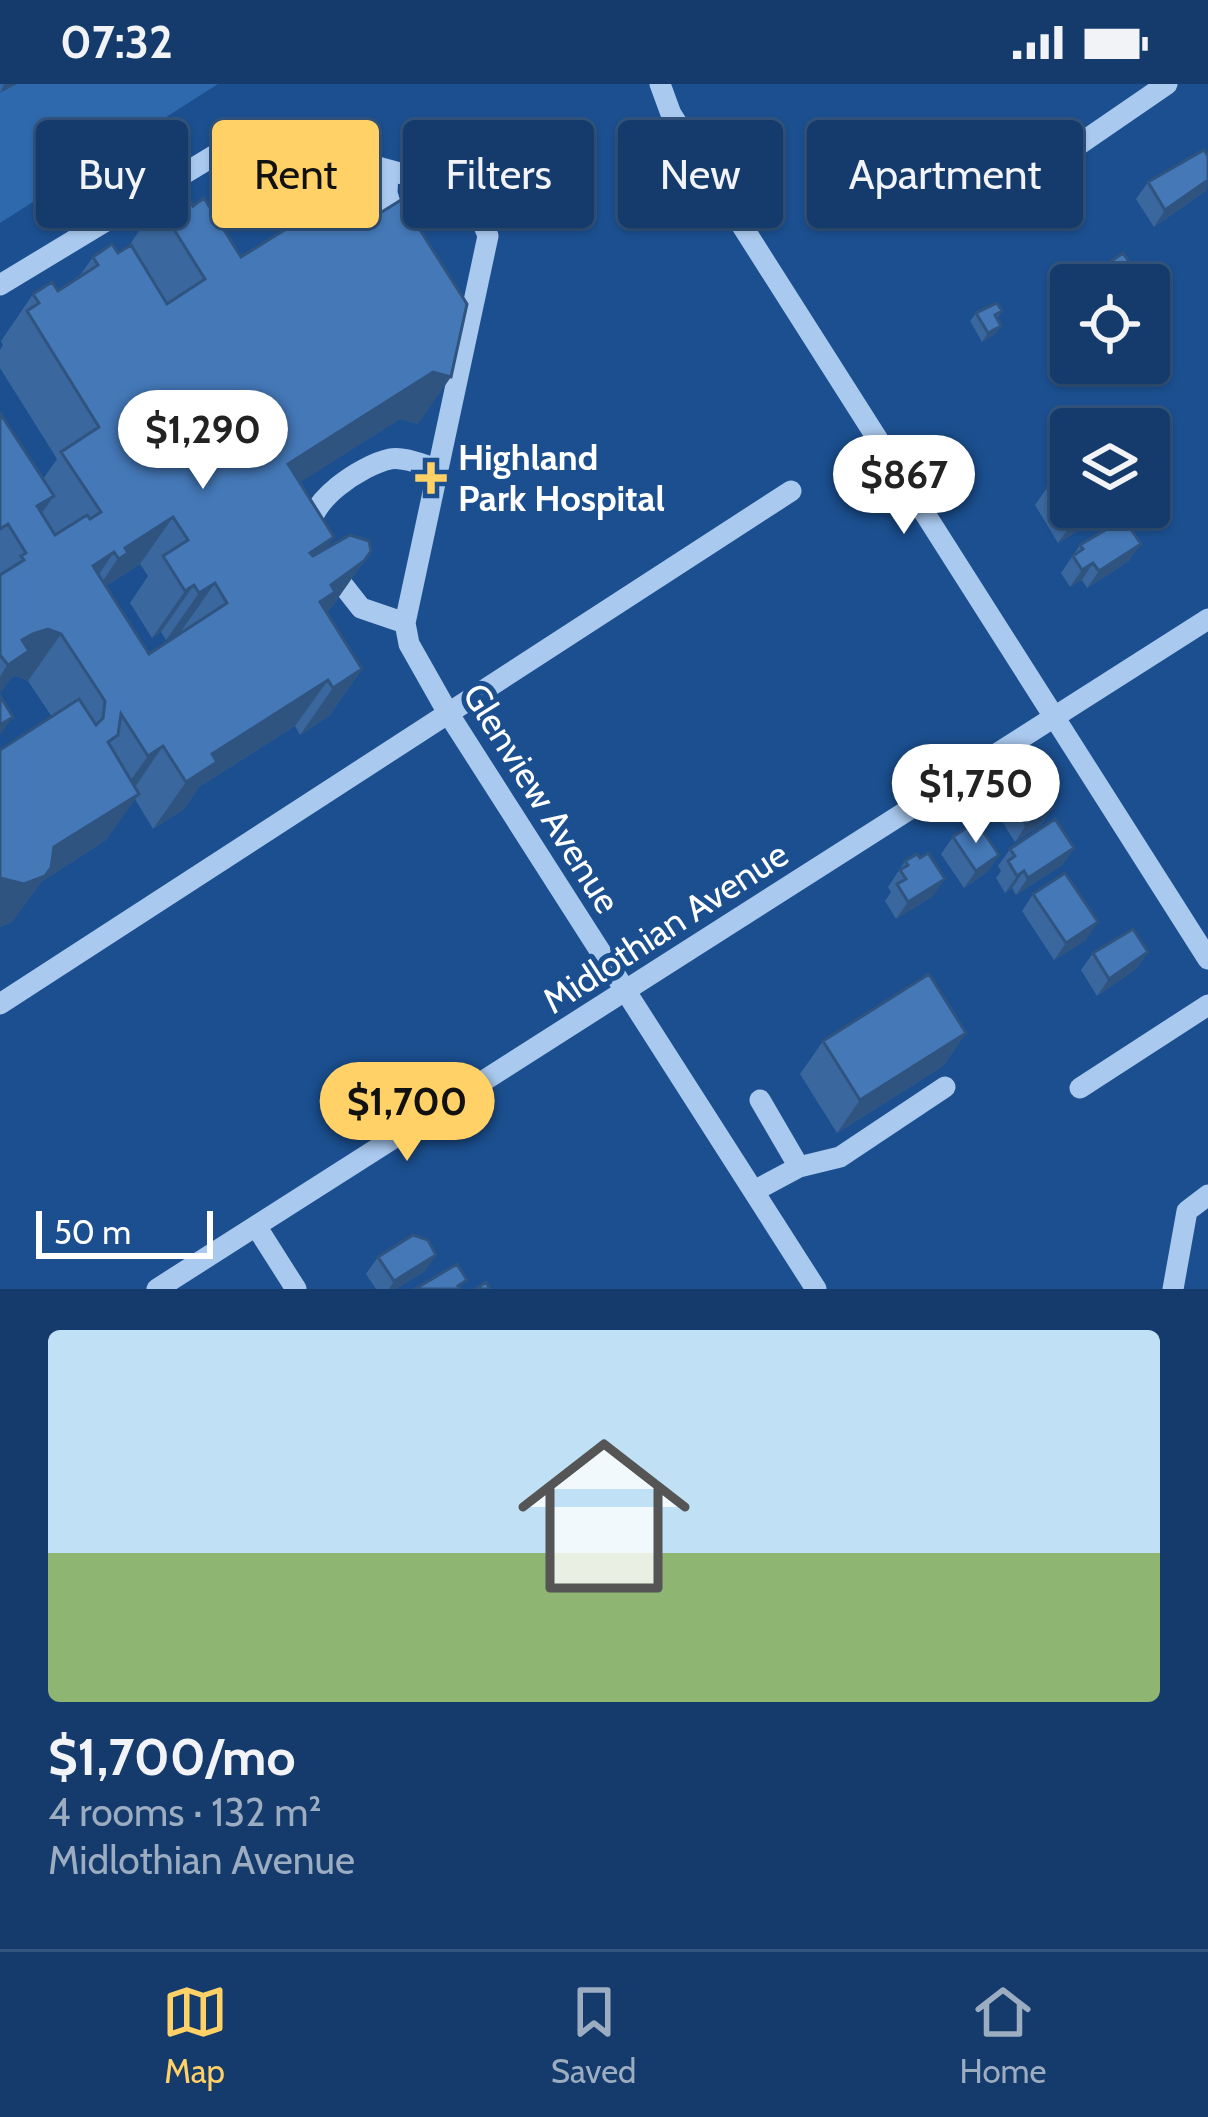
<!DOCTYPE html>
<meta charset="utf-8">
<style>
body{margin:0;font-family:Cabin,sans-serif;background:#1d4271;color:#f1f3f6;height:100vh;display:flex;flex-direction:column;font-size:45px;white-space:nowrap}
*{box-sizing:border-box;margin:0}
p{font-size:39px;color:#9dadc1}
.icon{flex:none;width:66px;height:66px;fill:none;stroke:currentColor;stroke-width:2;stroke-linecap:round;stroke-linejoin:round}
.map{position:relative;height:1205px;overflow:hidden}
.details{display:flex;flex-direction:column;background:#143b6b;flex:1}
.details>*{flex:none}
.banner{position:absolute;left:36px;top:36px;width:1137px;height:108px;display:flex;gap:24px}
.buttons{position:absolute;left:1050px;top:180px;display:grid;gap:24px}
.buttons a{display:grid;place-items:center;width:120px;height:120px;border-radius:12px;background:#143b6b;box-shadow:0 3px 9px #0004,0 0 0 3px #33557e;font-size:60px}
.scale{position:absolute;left:36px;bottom:30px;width:177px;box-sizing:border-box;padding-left:12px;border:6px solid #fff;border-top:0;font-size:33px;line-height:42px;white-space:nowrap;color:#fff;-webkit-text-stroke:9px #1b4f8f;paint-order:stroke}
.price{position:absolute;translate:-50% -102px;padding:0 27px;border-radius:42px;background:#fff;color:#222;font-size:39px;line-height:78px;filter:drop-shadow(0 3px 6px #0008)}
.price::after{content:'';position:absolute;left:50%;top:72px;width:36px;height:27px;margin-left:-18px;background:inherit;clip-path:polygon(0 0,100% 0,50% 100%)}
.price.active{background:#ffd166;color:#111}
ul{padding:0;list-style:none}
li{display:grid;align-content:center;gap:24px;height:636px;padding:0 48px}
li span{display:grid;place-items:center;height:372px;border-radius:12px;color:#555}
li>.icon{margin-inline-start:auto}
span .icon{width:216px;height:216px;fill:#fffc;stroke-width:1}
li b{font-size:51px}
.chip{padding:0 42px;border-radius:12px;background:#143b6b;box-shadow:0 3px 9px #0004,0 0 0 3px #33557e;font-size:42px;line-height:108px}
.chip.active{background:#ffd166;color:#111}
.status{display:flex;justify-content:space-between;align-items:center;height:84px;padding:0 60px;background:#143b6b;direction:ltr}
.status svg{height:33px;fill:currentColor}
.tabs{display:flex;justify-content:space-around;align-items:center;height:168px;border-top:3px solid #33557e;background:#143b6b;font-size:33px;color:#9dadc1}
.tabs a{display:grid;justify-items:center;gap:6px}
.tabs .active{color:#ffd166}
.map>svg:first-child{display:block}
.green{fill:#2e69ad}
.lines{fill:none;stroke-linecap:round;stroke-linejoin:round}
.minor{stroke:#a9c9ee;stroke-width:21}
.wall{fill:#3a679d;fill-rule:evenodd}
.shaded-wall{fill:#305480}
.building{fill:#4478b7;stroke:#305480;stroke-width:3;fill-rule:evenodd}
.poi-dot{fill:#ffd166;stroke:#1b4f8f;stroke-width:4.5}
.labels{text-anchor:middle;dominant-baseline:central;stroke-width:10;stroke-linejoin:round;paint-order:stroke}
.poi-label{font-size:36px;font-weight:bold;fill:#fff;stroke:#1b4f8f;text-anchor:start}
.street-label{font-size:36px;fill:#fff;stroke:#1b4f8f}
</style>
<div class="status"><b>07:32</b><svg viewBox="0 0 49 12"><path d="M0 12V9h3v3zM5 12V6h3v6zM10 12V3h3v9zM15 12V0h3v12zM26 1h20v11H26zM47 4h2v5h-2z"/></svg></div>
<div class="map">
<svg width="1208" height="1205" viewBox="0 0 1208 1205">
<rect width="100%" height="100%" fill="#1b4f8f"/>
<path class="green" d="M0 0H218L0 139Z"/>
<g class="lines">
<path class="minor" d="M660 0 671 30 1208 875
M388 88 387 109 398 146
M1036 90 1167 0
M0 201 230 62 268 53 454 104 476 121 488 152 405 539 409 560 448 629 816 1205
M311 449C305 418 362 381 390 375 404 372 423 381 438 385
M328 482 361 524 405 539
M0 920 791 407
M1080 1004 1208 921
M760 1016 799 1083
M754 1107 799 1083 840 1073 945 1003
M256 1142 296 1205
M157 1205 1208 535
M1173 1205 1187 1127 1208 1111"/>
</g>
<path class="wall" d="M1208 72 1207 106 1154 143 1136 115 1148 98Z
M330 100 364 139 418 340 400 335 300 398 326 465 371 467 331 524 326 528 362 585 329 632 300 651 295 642 199 703 184 725 153 745 135 715 106 756 41 798 12 838 0 843V666L52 633 28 597 16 592 11 594 0 609V329L43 395 57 375 0 284V266L3 261 1 257 33 210 58 207 78 194 93 173 118 169 128 163 158 120 193 122 241 173 309 130ZM140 480 148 492 130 519 152 554 161 548 166 556 182 546 183 548 149 570 106 502Z
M1100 185 1136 188 1127 201H1088Z
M1002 227 997 234 1001 242 995 250 982 258 970 237 976 229Z
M1047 404 1098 435 1058 459 1035 421Z
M1080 461 1129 477 1087 504 1082 496 1070 503 1061 489Z
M1008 711 1053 724 1041 741 1015 758 996 728Z
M953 753 999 771 987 788 964 804 941 770Z
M1074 764 1062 781 1016 811 1012 804 1005 809 996 794 1001 787 998 782 1010 765Z
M905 777 933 812 896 835 885 817 891 808 888 803Z
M1033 810 1086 856 1054 876 1022 827Z
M1148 868 1136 885 1097 912 1081 886 1093 869Z
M966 949 943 982 837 1049 800 990 823 957Z
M436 1171 424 1188 396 1205H376L366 1190 378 1173Z"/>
<path class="shaded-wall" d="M4 0H17L0 9Z
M1208 96 1207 106 1154 143 1165 126Z
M1136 188 1127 201H1117Z
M1001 242 995 250 982 258 988 249Z
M433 288 451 293 418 340 400 335 255 427 288 380Z
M54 412 20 459 37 422Z
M1102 423H1107L1098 435 1058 459 1070 442Z
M173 433 140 480 104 503 86 522 125 464Z
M334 453 301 500 310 469Z
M1141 460 1129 477 1087 504 1099 487Z
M114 468 82 515 93 482Z
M364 477 331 524 299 548 331 501Z
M1093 479 1082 496 1070 503 1082 486Z
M215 499 182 546 166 556 199 509Z
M194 501 161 548 152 554 185 507Z
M48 545 61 550 28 597 16 592 11 594 0 609V593L22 556 33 550Z
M362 585 329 632 300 651 333 604Z
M328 596 295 642 199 703 184 725 153 745 186 698 212 670Z
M13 633 0 651V641Z
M163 662 131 709 115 718 148 672Z
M139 710 106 756 41 798 12 838 0 843V794L54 763Z
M1053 724 1041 741 1015 758 1026 741Z
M1074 764 1062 781 1016 811 1028 794Z
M999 771 987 788 964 804 976 787Z
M1024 787 1012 804 1005 809 1017 792Z
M945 795 933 812 896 835 908 818Z
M1098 838 1086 856 1054 876 1066 859Z
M1148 868 1136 885 1097 912 1109 895Z
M966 949 943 982 837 1049 860 1016Z
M436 1171 424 1188 396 1205H389L394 1197Z"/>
<path class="building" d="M1204 66 1208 72V96L1165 126 1148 98Z
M330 100 350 104 366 128 364 139 401 116 467 220 451 293 433 288 288 380 334 453 310 469 313 472 350 451 369 457 371 467 364 477 331 501 335 508 320 518 362 585 333 604 328 596 212 670 217 678 186 698 163 662 148 672 121 630 118 651 108 658 139 710 54 763 51 784 45 792 24 800 0 794V666L79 615 96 641 103 634 105 617 61 550 48 545 33 550 22 556 29 567 8 581 0 571V491L24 476 21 472 26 469 8 440 0 445V329L54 412 37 422 55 451 87 431 90 435 101 428 61 368 99 343 27 227 39 219 33 210 52 198 58 207 98 181 93 173 112 160 118 169 131 161 167 220 205 195 158 120 182 104 193 122 204 114 241 173 326 120ZM173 433 188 456 163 472 185 507 194 501 199 509 215 499 227 519 149 570 93 482 114 468 119 475 128 469 125 464Z
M1123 169 1136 188 1117 201H1111L1100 185Z
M997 219 1002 227 995 231 1001 242 988 249 976 229Z
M1071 390V423H1102L1070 442 1047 404Z
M1124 435 1141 460 1099 487 1093 479 1082 486 1073 472 1083 465 1080 461Z
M0 612 13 633 0 641Z
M1035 695 1053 724 1026 741 1008 711Z
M1055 735 1074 764 1028 794 1024 787 1017 792 1008 777 1015 772 1010 765Z
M976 737 999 771 976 787 953 753Z
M928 769 945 795 908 818 897 800 906 795 900 786 908 781 905 777 917 770 920 774Z
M1065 789 1098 838 1066 859 1033 810Z
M1133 845 1148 868 1109 895 1093 869Z
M929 890 966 949 860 1016 823 957Z
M413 1151 428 1156 436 1171 394 1197 378 1173Z
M457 1180 467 1196 458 1202 460 1205H415Z
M486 1198 490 1205H476Z"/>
<path class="poi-dot" d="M425 376h12v12h12v12h-12v12h-12v-12h-12v-12h12z"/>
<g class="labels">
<g class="poi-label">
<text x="458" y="373">Highland<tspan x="458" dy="41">Park Hospital</tspan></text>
</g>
<g class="street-label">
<text transform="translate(542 714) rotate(58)">Glenview Avenue</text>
<text transform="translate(665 843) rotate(-33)">Midlothian Avenue</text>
</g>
</g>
</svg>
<div class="buttons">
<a><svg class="icon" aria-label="locate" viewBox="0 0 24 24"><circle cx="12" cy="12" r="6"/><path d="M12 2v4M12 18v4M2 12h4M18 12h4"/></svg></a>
<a><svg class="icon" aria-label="layers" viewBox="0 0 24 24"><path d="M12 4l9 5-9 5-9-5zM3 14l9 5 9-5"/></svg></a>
</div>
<div class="scale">50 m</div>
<b class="price" style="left:203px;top:408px">$1,290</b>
<b class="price" style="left:904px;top:453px">$867</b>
<b class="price" style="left:976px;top:762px">$1,750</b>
<b class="price active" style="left:407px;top:1080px">$1,700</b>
<div class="banner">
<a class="chip">Buy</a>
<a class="chip active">Rent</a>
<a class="chip">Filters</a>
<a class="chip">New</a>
<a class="chip">Apartment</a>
</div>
</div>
<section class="details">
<ul>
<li><span style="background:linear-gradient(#bfe0f5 60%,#8fb573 0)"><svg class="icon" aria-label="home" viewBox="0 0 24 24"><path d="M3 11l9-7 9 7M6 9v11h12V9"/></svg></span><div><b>$1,700/mo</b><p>4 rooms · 132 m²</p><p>Midlothian Avenue</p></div></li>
</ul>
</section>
<nav class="tabs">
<a class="active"><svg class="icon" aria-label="map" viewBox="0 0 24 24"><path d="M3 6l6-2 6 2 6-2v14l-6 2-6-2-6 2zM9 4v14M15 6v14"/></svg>Map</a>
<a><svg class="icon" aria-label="saved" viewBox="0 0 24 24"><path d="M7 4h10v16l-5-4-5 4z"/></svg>Saved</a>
<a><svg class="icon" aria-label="home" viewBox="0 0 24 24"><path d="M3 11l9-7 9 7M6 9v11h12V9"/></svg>Home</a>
</nav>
